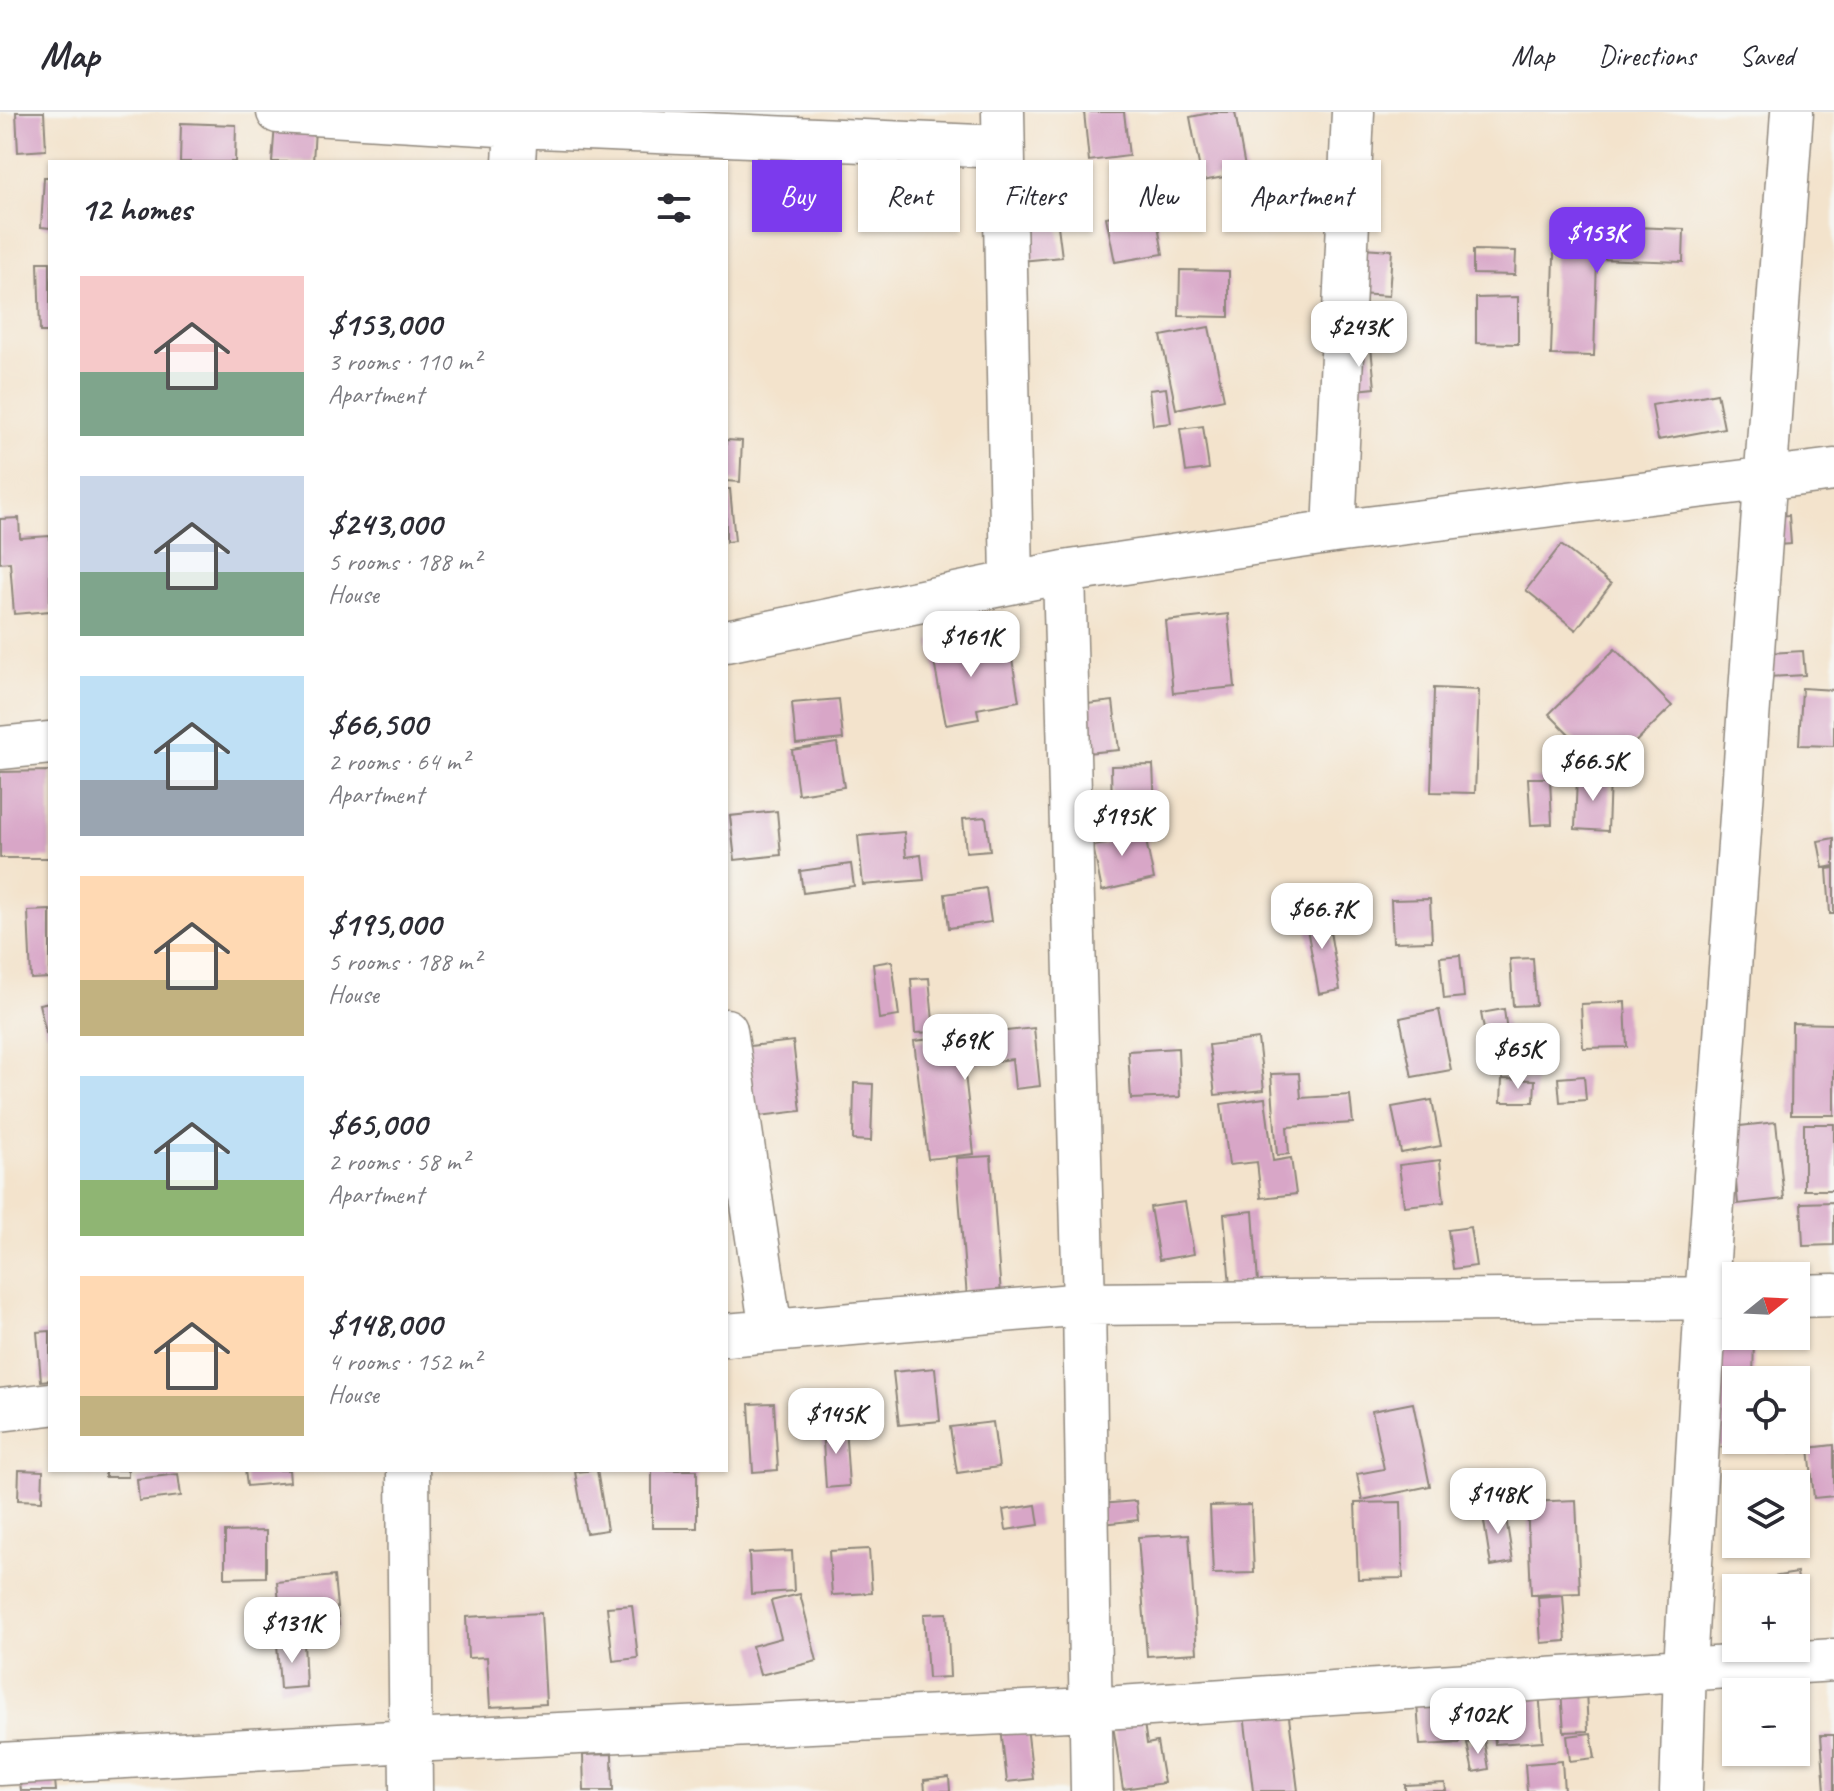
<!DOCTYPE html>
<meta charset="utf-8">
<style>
body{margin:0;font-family:Caveat,sans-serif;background:#f2f2f3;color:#2b2b33;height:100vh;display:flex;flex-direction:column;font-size:30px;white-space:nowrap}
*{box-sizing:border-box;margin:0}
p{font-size:26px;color:#7c7c81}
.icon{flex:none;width:44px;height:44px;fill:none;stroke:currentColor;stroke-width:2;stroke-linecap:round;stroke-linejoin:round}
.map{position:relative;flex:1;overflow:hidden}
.sheet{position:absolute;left:48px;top:48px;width:680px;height:1312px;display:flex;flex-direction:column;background:#fff;border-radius:0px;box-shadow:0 2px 6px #0004}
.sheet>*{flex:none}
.banner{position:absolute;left:752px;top:48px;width:760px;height:72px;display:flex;gap:16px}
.needle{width:52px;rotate:72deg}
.controls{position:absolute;left:1722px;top:1150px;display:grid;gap:16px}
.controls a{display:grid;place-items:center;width:88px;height:88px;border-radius:0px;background:#fff;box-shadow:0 2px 6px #0004;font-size:40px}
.price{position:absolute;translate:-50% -68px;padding:0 18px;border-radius:16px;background:#fff;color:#222;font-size:26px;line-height:52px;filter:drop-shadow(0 2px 4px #0008)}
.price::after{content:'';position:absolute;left:50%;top:48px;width:24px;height:18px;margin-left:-12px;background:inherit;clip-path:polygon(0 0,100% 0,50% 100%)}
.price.on{background:#7c3aed;color:#fff}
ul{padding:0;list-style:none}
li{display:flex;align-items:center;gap:24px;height:200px;padding:0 32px}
li span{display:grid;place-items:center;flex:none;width:224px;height:160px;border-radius:0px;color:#555}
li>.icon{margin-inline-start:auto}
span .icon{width:96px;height:96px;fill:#fffc;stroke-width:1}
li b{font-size:34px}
h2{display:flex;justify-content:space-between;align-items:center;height:96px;padding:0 32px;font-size:34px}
.chip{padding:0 28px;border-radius:0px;background:#fff;box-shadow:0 2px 6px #0004;font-size:28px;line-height:72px}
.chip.on{background:#7c3aed;color:#fff}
header{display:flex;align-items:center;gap:48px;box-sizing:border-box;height:112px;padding:0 40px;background:#fff;border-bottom:2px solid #e1e1e2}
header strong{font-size:38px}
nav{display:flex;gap:44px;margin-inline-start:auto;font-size:28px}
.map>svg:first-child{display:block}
.building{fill:#d8a6c7}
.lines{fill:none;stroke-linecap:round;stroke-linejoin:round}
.minor-casing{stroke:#8f877c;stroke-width:45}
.minor{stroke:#fff;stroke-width:42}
</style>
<header>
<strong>Map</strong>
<nav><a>Map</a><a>Directions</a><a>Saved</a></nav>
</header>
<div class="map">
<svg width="1834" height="1679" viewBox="0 0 1834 1679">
<rect width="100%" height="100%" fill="#f6f6f2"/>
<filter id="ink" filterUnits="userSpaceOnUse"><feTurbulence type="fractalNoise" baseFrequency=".0125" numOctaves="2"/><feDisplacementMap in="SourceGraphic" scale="16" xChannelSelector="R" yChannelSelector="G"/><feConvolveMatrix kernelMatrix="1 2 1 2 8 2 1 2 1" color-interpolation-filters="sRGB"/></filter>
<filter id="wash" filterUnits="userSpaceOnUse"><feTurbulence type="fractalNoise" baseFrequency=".006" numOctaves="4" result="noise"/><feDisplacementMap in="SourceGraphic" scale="32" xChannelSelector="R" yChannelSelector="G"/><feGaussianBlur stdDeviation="1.8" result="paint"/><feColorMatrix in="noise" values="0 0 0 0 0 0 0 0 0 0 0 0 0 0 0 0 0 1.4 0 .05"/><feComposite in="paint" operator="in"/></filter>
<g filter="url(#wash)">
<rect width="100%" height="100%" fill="#f3e3cc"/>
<g id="blocks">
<path class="building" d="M16 0H44L46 38 18 40Z
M1084 0H1124L1129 44 1089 49Z
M1215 0H1235L1246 61 1202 69 1190 5Z
M181 11 236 13 235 50H180Z
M275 13 315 17 313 50H272Z
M44 65H50V116L41 115Z
M1155 96 1163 142 1115 150 1106 105Z
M1056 98 1062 145 1011 150 1006 103Z
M1555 112 1684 117 1683 150 1597 147 1594 244 1551 243Z
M1347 135 1392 138 1389 184 1343 181Z
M1473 138 1516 139 1515 163 1473 162Z
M38 150H50V220H40Z
M1180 158 1229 159V205L1179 204Z
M1518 185V232L1476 231V186Z
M1209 215 1224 287 1176 297 1161 224Z
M1371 235 1375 276 1347 279 1343 238Z
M1166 276 1171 311 1153 313 1149 278Z
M1717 281 1724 316 1658 328 1652 293Z
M1203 314 1209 357 1186 360 1180 317Z
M726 328 742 329 740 370 726 369Z
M726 377H730L735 429 726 430Z
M1789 403 1791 432 1762 434 1760 405Z
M19 406 20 426 50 424V499L14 502 10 450 0 451V407Z
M1561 433 1611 472 1576 518 1526 478Z
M1228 502 1235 575 1173 581 1166 509Z
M970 521 976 548 1011 541 1019 589 977 597 979 607 946 613 930 529Z
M1615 537 1672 594 1606 659 1549 602Z
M1803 539 1805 563 1750 566 1749 542Z
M1434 576 1479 578 1475 681 1431 680Z
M1802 576 1834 578V634L1799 633Z
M839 587 843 627 796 632 792 591Z
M1113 589 1119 638 1075 642 1070 594Z
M837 631 844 675 798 682 792 638Z
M1153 653 1155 696 1112 697 1111 654Z
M50 659V746H0V660Z
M1577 664 1610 665 1608 719 1575 717Z
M1528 666H1550L1552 712 1531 713Z
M777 699 781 743 735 748 730 704Z
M1118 704 1123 728 1145 724 1154 767 1102 779 1093 734 1106 732 1100 708Z
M986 705 990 738 966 740 963 707Z
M904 720 906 745 921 743 924 768 863 773 858 724Z
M1834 726V754L1823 756 1818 729Z
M851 752 854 774 803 781 800 759Z
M1834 756V802H1830L1827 757Z
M986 776 991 810 949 816 945 782Z
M1430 787 1432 829 1393 830 1391 788Z
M1326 796 1340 878 1319 882 1304 800Z
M50 798V866L31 867 28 799Z
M1460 843 1464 885 1444 887 1440 845Z
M1533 846 1536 893 1513 894 1510 847Z
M892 849 899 904 879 907 873 852Z
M929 866 934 920 915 921 911 867Z
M50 890V920L46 921 39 892Z
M1625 890 1627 935 1583 936 1581 892Z
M1504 897 1507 920 1485 923 1481 901Z
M1439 898 1451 958 1412 965 1400 906Z
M1792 911 1834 912V1003H1791Z
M1034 916 1040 974 1015 977 1012 947 964 953 974 1042 928 1047 914 929Z
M1258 927 1264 978 1215 983 1209 933Z
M793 929 801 999 751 1005 742 935Z
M1178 936 1180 985 1131 987 1128 939Z
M1299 961 1301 986 1350 983 1353 1011 1287 1015 1289 1042 1277 1043 1271 962Z
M1584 964 1586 988 1560 990 1558 966Z
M1502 967 1535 968 1534 990H1501Z
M854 971 873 972 871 1029 853 1028Z
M1265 986 1273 1049 1291 1046 1296 1082 1261 1086 1257 1050 1229 1053 1221 992Z
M1432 988 1441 1034 1401 1041 1392 995Z
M1776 1010 1784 1087 1738 1092 1731 1015Z
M1804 1012H1834V1078H1804Z
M991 1044 1001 1183 967 1186 956 1046Z
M1440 1048 1444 1090 1404 1094 1399 1053Z
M1185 1090 1194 1142 1159 1148 1150 1095Z
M1834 1090V1133L1803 1134 1801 1091Z
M1253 1099 1258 1171 1230 1174 1224 1102Z
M1470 1115 1476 1154 1453 1157 1448 1118Z
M50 1219V1268L41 1269 37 1220Z
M1712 1222 1754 1224 1753 1268H1736V1328H1752V1336L1709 1335Z
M935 1256 940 1309 899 1313 893 1260Z
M774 1291 778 1358 753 1360 749 1292Z
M1413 1291 1430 1374 1362 1388 1357 1362 1384 1357 1372 1299Z
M993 1310 999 1355 957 1361 950 1315Z
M845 1313 849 1374 826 1376 822 1315Z
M1796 1315H1807L1808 1340 1768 1341V1328H1796Z
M1834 1333V1384L1814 1386 1809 1336Z
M19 1358 43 1359 42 1389 18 1388Z
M105 1358H128V1365H105Z
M245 1358H289L290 1370 247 1374Z
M597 1358 607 1418 586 1421 575 1360Z
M652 1358H697V1416H652Z
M178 1362 181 1384 139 1389 137 1367Z
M1576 1388 1580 1481 1531 1483 1527 1390Z
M1136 1389 1138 1408 1103 1412 1100 1392Z
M1401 1390 1403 1466 1358 1467 1355 1391Z
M1036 1393 1039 1413 1006 1418 1003 1398Z
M1251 1393 1254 1461 1213 1462 1210 1394Z
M1504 1393 1513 1450 1491 1454 1482 1397Z
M266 1419V1465L225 1466V1420Z
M1189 1422 1197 1541 1147 1544 1138 1425Z
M869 1437 872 1481 832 1483 829 1439Z
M792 1439 794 1479 751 1482 749 1441Z
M1797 1461 1808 1522 1796 1525V1476H1736V1515L1731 1516 1724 1473Z
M334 1464 339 1516 282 1521 277 1470Z
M800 1482 817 1549 760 1563 752 1534 781 1526 771 1489Z
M1563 1483 1566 1529 1541 1531 1538 1485Z
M632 1493 638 1546 613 1549 607 1495Z
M541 1501 546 1592 490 1595 487 1545 468 1546 466 1505Z
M947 1501 950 1565 928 1566 924 1502Z
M304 1530 306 1575 280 1577 277 1531Z
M1586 1578 1588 1619 1564 1620 1561 1579Z
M1539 1579 1543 1629 1495 1632 1491 1582Z
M1457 1589 1460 1631 1420 1633 1417 1591Z
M1142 1597 1147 1632 1157 1630 1164 1671 1123 1677 1111 1601Z
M1288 1597 1298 1679H1253L1244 1602Z
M1026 1605 1033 1667 1007 1670 1000 1607Z
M1591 1621 1595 1646 1570 1649 1567 1624Z
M1821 1623H1834V1679H1825Z
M1484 1627 1489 1657 1473 1660 1467 1631Z
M612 1642 613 1679H584L583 1643Z
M1562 1649 1564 1679H1527L1525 1652Z
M949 1665 950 1679H925L924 1668Z
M55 1668 56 1679H21L20 1670Z
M1445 1671 1446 1679H1405V1673Z"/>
</g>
</g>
<g filter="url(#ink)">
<use href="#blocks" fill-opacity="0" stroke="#8f877c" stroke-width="2"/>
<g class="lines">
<g class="minor-casing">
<path id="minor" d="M278 0 516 14 1002 35
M1003 0 1012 469
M514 50 517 0
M1334 420 1353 0
M1064 460 1084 1192 1092 1679
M726 529 1064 460 1334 420 1834 358
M0 636 50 631
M726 918 771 1219
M1796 1184 1834 1183
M726 1223 1084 1192 1736 1186
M0 1298 50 1292
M408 1358 411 1679
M0 1652 410 1629 1089 1597 1834 1548
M1681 1679 1685 1556 1706 1188 1792 0"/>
</g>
<use href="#minor" class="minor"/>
</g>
</g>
</svg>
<div class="controls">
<a><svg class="needle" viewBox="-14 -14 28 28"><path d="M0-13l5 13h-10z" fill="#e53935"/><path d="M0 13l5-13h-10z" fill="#7c7c81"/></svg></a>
<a><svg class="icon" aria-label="locate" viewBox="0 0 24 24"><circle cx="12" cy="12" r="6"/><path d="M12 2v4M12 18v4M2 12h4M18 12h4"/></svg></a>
<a><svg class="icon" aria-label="layers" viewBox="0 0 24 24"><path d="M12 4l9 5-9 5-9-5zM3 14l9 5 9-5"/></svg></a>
<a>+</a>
<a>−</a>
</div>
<b class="price on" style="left:1597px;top:163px">$153K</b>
<b class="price" style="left:1359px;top:257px">$243K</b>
<b class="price" style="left:971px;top:567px">$161K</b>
<b class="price" style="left:1593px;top:691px">$66.5K</b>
<b class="price" style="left:1122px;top:746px">$195K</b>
<b class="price" style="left:1322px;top:839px">$66.7K</b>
<b class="price" style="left:965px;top:970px">$69K</b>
<b class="price" style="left:1518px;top:979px">$65K</b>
<b class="price" style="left:836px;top:1344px">$145K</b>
<b class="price" style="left:1498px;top:1424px">$148K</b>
<b class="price" style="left:292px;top:1553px">$131K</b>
<b class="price" style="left:1478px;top:1644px">$102K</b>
<div class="banner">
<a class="chip on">Buy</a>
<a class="chip">Rent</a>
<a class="chip">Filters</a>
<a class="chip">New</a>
<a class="chip">Apartment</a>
</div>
<section class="sheet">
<h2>12 homes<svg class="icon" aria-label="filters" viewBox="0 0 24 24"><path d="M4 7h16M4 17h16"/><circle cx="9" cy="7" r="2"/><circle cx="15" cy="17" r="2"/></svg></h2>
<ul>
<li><span style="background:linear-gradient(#f6c9c9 60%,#7fa58c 0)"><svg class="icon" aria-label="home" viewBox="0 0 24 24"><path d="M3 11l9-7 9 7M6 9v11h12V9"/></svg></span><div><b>$153,000</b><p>3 rooms · 110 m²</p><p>Apartment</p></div></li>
<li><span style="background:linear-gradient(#c9d6e8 60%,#7fa58c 0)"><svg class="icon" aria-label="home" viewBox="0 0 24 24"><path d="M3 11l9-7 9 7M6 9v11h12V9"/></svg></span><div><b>$243,000</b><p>5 rooms · 188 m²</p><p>House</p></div></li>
<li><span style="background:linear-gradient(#bfe0f5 65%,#9aa5b1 0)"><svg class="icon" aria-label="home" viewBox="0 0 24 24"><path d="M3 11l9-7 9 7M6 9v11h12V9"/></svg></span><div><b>$66,500</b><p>2 rooms · 64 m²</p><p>Apartment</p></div></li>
<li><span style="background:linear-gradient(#ffd9b3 65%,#c2b280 0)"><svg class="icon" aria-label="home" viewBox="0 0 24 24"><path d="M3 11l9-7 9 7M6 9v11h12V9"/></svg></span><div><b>$195,000</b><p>5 rooms · 188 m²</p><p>House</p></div></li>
<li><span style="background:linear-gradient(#bfe0f5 65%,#8fb573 0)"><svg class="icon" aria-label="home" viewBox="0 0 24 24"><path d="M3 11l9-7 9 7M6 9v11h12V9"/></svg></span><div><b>$65,000</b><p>2 rooms · 58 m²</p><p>Apartment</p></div></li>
<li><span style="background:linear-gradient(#ffd9b3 75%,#c2b280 0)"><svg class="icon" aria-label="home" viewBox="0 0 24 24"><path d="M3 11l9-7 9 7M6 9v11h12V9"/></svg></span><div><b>$148,000</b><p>4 rooms · 152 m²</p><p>House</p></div></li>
</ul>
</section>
</div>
